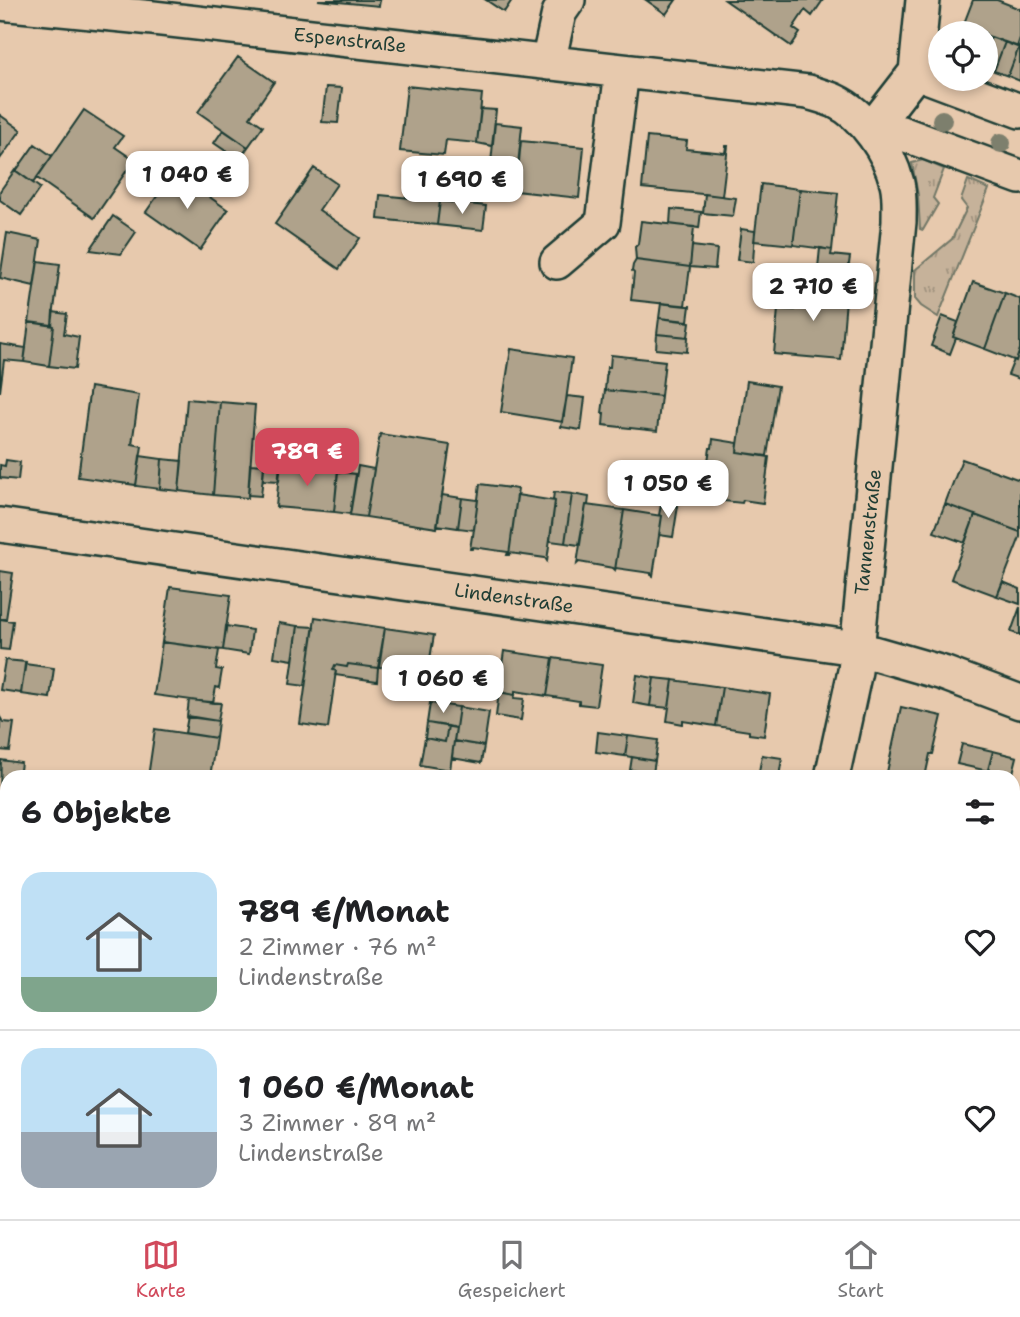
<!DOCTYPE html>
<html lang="de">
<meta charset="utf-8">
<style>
body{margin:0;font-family:"Shantell Sans",sans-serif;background:#f6f6f6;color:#202124;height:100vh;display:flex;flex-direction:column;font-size:26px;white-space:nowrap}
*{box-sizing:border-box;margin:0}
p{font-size:23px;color:#757577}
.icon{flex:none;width:38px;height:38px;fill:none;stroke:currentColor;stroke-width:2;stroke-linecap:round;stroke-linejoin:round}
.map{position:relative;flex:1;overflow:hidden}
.sheet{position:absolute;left:0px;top:770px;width:1020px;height:450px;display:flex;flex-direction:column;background:#fff;border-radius:21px 21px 0 0;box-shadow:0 4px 10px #0003}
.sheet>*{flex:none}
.controls{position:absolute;left:928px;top:21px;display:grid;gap:14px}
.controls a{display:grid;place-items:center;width:70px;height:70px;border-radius:50%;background:#fff;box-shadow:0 4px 10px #0003;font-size:35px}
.price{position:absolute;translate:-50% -60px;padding:0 16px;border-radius:14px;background:#fff;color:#222;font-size:23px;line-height:46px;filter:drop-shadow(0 2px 4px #0008)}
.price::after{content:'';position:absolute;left:50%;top:42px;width:21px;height:16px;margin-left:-10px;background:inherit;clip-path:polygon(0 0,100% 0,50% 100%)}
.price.current{background:#d1495b;color:#fff}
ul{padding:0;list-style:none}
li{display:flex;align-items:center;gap:21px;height:175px;padding:0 21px}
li+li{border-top:2px solid #e0e0e0}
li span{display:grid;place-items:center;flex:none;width:196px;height:140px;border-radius:21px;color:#555}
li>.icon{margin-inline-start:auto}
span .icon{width:84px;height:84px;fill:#fffc;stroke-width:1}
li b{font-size:30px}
h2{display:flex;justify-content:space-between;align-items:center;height:84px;padding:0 21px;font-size:30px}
.tabs{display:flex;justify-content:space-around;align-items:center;height:98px;border-top:2px solid #e0e0e0;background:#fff;font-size:19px;color:#757577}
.tabs a{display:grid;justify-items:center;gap:4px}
.tabs .current{color:#d1495b}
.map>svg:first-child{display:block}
.grass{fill:url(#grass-tufts);stroke:#727867;stroke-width:2}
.building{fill:#afa28b;stroke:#1f3d34;stroke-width:2}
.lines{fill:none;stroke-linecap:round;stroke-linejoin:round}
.minor-casing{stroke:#1f3d34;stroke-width:38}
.minor{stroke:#e7c9ad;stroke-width:33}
.tree{fill:#7d7f6d}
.labels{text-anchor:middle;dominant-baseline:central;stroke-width:6;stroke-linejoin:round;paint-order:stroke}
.street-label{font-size:19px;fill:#1f3d34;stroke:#e7c9ad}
</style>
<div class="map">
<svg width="1020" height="1219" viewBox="0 0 1020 1219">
<defs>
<pattern id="grass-tufts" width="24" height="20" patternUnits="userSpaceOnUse" patternTransform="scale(1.75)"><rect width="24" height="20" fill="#c6b29a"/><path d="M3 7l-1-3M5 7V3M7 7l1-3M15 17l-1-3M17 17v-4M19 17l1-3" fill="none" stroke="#a0927e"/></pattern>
</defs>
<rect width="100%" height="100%" fill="#e7c9ad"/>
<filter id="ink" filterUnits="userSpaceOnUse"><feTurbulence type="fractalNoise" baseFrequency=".0143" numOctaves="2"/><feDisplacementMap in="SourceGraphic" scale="14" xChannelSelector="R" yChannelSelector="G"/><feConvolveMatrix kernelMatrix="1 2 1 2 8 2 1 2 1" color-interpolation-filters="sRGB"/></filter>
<g filter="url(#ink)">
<path class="grass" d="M923 160 944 169 933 198 938 204 923 230 920 229 918 195 912 163Z
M968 180 989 189 938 317 921 306 915 299V270L952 239 967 208 961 200Z"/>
<path class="building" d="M318 0H380L379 6Z
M486 0H512L504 12Z
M646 0H676L666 14Z
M725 0H823L812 16 805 10 793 28 800 33 791 46Z
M973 0H997L1020 9V38L1017 47 985 35V33L963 26Z
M991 37 1005 42 994 71 985 67V52Z
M1005 42 1019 47 1008 76 994 71Z
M1019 47 1020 48V81L1008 76Z
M238 57 274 82 250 117 263 126 248 147 198 112Z
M407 86 482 94 477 143 446 140 444 155 400 151Z
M326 87 342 88 338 123 322 122Z
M481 109 496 110 492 146 477 143Z
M84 110 123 136 115 147 134 160 94 218 37 178Z
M0 115 21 130 0 159Z
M495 123 522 126 518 165 491 163Z
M223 130 248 147 239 160 214 143Z
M647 137 687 141 686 149 725 153 726 146H728L722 196 642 188Z
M521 141 584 147 579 198 516 191Z
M35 144 52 156 33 183 16 171Z
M314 168 337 184 319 210 360 238 339 269 275 224Z
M15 170 40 188 21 215 0 200V191Z
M174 172 228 210 200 250 146 212Z
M761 184 800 189 793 245 754 241Z
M800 189 838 193 832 250 793 245Z
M705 194 736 198 733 216 703 213Z
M380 195 440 201 437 225 378 219Z
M440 201 486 206 483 230 437 225Z
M671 209 701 212 699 228 670 224Z
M113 216 136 232 121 254 90 250Z
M641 221 694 227 690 267 636 260 635 247 638 244Z
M741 229 755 231 753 262 737 260Z
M7 233 41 240 34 286 0 278Z
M692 246 717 249 715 269 690 267Z
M820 248 832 250 831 255 850 257 848 271 818 268Z
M636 260 690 267 685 306 631 300 634 273 632 271 633 265Z
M38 261 60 264 52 325 29 322Z
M808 268 845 271 843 286 807 283Z
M797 282 847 287 841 360 774 354 778 309 795 310Z
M973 282 1005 293 985 349 953 337Z
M1005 293 1020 299V349L1016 361 985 349Z
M661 303 690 306 688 321 659 318Z
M53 312 67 314 64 334 79 337 75 369 49 366 54 326 52 325Z
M942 316 958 322 953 337 956 338 950 354 931 346Z
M659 318 690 322 688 337 657 334Z
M29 322 54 326 49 366 24 362Z
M657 334 688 337 687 352 656 349Z
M0 344 26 348 24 362 4 360 0 392Z
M511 349 572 358 563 422 501 412Z
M1020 349V379L1008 375 1014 360 1016 361Z
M611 355 665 361 661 396 605 390 607 367H610Z
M747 381 778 386 767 456 737 452Z
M90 387 139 395 132 444 142 446 136 485 78 477Z
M605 390 661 396 657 431 603 425 604 413H602Z
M567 396 585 398 581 430 561 427Z
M187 399 220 402 213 495 179 491Z
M220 402 255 405 248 498 213 495Z
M380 434 450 445 437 528 366 517Z
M713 439 738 443 737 452 769 457 763 503 743 500 742 503 723 501 724 497 703 494 710 448H712Z
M266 444 283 445 279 481 263 480Z
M140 456 162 459 160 489 136 486Z
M162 459 182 461 179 491 160 489Z
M962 459 1020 480V532L945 504Z
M6 460 20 462 18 480 0 478V465L5 466Z
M280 463 338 468 334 512 276 507Z
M250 464 264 465 261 496 248 495Z
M358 466 374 469 366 517 350 515Z
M338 472 356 474 350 514 334 512Z
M480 484 518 489 509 555H507L508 552 473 547 472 549H470L472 536H473Z
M554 492 572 494 565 543 550 541 555 501 553 500Z
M572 494 589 497 588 505H586L579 545 565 543Z
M442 495 462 498 458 528 437 525Z
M517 495 555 501 547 561 545 558 510 553 509 555Z
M462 498 478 500 474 530 458 528Z
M945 504 975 515 965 543 934 532Z
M586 505 624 510 615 570 613 568 579 562 577 564Z
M661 505 678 506 673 537 659 535 662 516 659 515Z
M624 510 662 516 653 576 651 575V573L616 568 615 570Z
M975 515 1020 532V537L997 596 951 579Z
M0 571 13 573 6 619H0Z
M1003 582 1020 589V604L997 596Z
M170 587 231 595 223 650 162 642Z
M1020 607V635L1011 632Z
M315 617 385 628 378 668 348 664 347 667 335 665 333 670 336 671 328 728 300 724Z
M0 619 13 621 9 650 0 649Z
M279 623 298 626 293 660 274 657Z
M226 626 252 630 249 654 223 650Z
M298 626 314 627 305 686 290 684Z
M385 628 434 635 427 677 411 675V671L379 667Z
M162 642 219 650 216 669 222 670 219 688 216 687 213 703 154 695Z
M504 651 553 658 547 696 515 691V695L498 692Z
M553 658 602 665 596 706 579 704V701L547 696Z
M5 660 26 662 21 693 0 690Z
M25 664 54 668 50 698 21 694Z
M348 664 378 668 377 681 335 675 336 671 333 670 335 665 347 667Z
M637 675 654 678 650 706 633 703Z
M654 678 673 680 669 708 650 706Z
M673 680 722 687 716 726 683 721V724L667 721Z
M722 687 770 694 764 736 749 734V731L716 726Z
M499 692 515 695 514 698 524 699 521 720 496 716Z
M189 700 221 703 218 721 187 717Z
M430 703 459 707 456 728 427 723Z
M459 707 489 712 484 746 454 741Z
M901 707 942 716 933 754H930L925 777H886Z
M188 716 218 721 216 738 185 733Z
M0 717 3 722 14 723 10 751 0 750Z
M427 723 448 726 445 742 425 738Z
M448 726 456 728 450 770 420 765 425 738 445 742Z
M155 729 216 738 210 777H148Z
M598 732 628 736 625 756 596 752Z
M628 736 658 740 655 761 625 756Z
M454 741 484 746 481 763 452 758Z
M962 744 993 751 988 771 957 764Z
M993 751 1017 757 1012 777H986Z
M762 755 782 758 779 777H758Z
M632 757 655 761 653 773 630 770Z
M1 760 21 763 19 777H7V791H0Z
M0 791H7V828L0 827Z
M0 1020H7V1051H0Z
M74 1213H95L94 1219H74Z
M621 1213H678L677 1219H620Z
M820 1213H862L861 1219H819Z"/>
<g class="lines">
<g class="minor-casing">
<path id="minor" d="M0 3 153 18 808 92C817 95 826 97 835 101 865 115 889 152 897 183 900 195 899 209 899 222L855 671 832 777
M548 63 559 13 568 0
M916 72 1020 111
M871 130 901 133 1020 177
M871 130 916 72 923 0
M557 262 603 223 622 71
M0 525 856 648 943 673 1020 702
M294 1213 342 1219
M422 1219 423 1213
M766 1219 767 1213"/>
</g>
<use href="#minor" class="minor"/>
</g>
<g class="tree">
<circle cx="942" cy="120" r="10"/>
<circle cx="1001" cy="143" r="10"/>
</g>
</g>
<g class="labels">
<g class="street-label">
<text transform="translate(350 40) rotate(6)">Espenstraße</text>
<text transform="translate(868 532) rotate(-84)">Tannenstraße</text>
<text transform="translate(514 598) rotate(8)">Lindenstraße</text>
</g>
</g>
</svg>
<div class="controls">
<a><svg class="icon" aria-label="locate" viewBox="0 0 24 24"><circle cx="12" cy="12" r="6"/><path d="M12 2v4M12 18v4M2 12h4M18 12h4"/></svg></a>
</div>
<b class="price" style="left:187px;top:211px">1 040 €</b>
<b class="price" style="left:462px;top:216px">1 690 €</b>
<b class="price" style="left:813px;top:323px">2 710 €</b>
<b class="price current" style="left:307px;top:488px">789 €</b>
<b class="price" style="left:668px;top:520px">1 050 €</b>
<b class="price" style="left:443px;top:715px">1 060 €</b>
<section class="sheet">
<h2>6 Objekte<svg class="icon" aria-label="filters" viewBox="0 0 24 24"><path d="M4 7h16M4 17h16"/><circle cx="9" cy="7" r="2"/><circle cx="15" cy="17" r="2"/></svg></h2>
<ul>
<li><span style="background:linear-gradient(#bfe0f5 75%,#7fa58c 0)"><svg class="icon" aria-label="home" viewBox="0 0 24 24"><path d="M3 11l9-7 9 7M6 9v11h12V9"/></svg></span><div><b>789 €/Monat</b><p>2 Zimmer · 76 m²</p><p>Lindenstraße</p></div><svg class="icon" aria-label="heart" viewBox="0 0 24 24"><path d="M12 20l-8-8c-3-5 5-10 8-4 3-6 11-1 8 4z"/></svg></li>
<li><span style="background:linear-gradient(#bfe0f5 60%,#9aa5b1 0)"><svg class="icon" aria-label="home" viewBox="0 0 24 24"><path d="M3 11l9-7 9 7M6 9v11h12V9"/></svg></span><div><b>1 060 €/Monat</b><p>3 Zimmer · 89 m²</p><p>Lindenstraße</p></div><svg class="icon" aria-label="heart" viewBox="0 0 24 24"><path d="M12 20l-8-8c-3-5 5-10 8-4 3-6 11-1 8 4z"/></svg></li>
</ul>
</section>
</div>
<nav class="tabs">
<a class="current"><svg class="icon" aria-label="map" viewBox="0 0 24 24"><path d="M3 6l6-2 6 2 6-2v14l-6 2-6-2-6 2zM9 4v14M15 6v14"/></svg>Karte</a>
<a><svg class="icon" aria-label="saved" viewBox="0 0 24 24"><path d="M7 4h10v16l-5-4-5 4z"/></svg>Gespeichert</a>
<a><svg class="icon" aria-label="home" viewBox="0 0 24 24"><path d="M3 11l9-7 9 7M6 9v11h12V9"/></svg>Start</a>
</nav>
